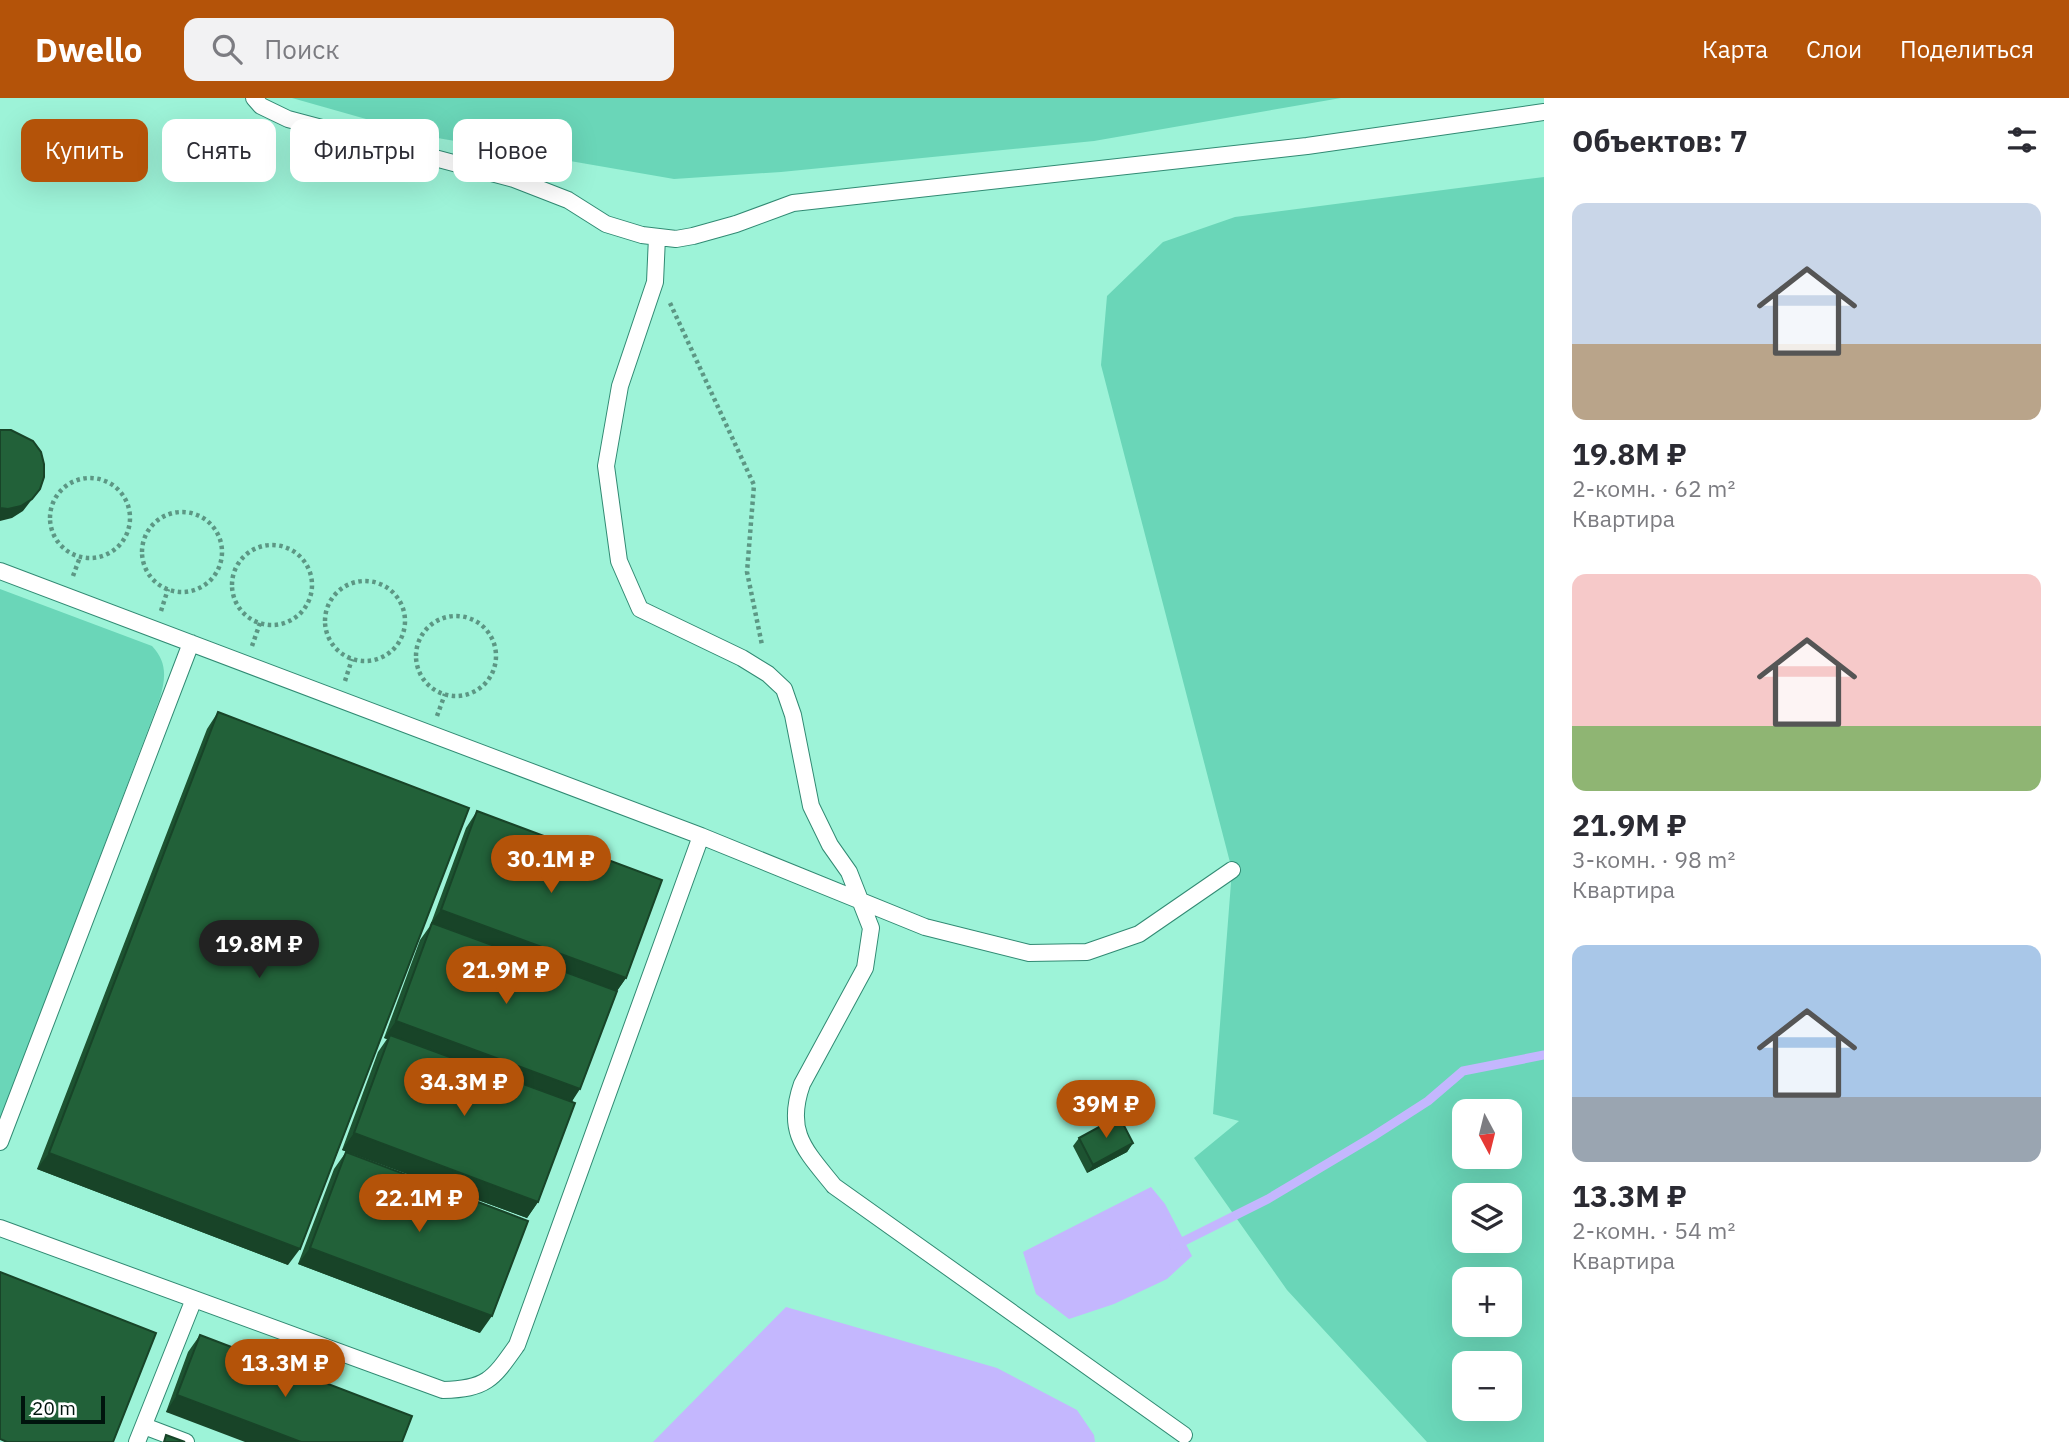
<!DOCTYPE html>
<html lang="ru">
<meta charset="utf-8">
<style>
body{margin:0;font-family:"IBM Plex Sans",sans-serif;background:#f2f2f3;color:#2b2b33;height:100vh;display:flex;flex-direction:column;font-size:26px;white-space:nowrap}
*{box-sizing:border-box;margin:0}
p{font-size:23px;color:#7c7c81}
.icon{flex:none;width:38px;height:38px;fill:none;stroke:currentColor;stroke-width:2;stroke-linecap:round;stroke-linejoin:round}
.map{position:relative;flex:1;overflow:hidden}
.panel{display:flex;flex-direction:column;background:#fff;width:525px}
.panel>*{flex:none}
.top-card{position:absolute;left:21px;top:21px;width:665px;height:63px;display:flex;gap:14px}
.needle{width:46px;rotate:173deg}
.fabs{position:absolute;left:1452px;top:1001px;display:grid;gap:14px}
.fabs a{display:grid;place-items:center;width:70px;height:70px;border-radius:14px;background:#fff;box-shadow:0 7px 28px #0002;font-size:35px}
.scale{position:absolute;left:21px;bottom:18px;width:84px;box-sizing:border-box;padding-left:7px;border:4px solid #00140d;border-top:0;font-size:19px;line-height:24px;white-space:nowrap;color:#00140d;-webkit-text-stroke:5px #fff;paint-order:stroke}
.price{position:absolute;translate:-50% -60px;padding:0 16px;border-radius:24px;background:#b45309;color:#fff;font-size:23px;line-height:46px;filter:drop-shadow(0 2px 4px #0008)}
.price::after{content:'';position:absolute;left:50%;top:42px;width:21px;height:16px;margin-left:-10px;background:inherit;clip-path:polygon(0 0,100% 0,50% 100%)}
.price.selected{background:#222;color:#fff}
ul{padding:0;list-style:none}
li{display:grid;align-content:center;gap:14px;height:371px;padding:0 28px}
li span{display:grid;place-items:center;height:217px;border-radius:14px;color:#555}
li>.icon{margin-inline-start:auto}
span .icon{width:126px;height:126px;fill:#fffc;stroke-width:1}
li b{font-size:30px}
h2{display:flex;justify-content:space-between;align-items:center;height:84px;padding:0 28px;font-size:30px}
.pill{padding:0 24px;border-radius:14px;background:#fff;box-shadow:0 7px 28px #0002;font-size:24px;line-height:63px}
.pill.selected{background:#b45309;color:#fff}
header{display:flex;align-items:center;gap:42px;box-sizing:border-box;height:98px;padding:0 35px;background:#b45309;color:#fff}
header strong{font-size:33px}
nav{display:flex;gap:38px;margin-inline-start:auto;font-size:24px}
.search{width:490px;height:63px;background:#f2f2f3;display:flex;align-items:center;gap:18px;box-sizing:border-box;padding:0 24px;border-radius:14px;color:#7c7c81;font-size:26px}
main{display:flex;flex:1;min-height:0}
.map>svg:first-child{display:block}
.green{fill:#6ad6b8;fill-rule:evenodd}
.water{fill:#c4b7fe}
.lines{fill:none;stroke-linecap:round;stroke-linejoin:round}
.stream{stroke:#c4b7fe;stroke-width:9}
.lane-casing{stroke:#318a73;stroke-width:18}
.path{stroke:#5c9784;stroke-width:4.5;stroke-dasharray:3.5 3.5;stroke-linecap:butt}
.lane{stroke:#fff;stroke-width:16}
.wall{fill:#1d5331}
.shaded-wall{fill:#184428}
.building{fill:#226139;stroke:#184428;stroke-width:2}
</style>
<header>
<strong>Dwello</strong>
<div class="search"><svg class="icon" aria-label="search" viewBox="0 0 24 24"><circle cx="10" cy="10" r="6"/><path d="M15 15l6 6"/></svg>Поиск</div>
<nav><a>Карта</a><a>Слои</a><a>Поделиться</a></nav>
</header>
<main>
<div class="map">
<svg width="1544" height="1344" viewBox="0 0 1544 1344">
<rect width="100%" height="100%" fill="#9df3d8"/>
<path class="green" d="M292 0H1341L1094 43 781 74 674 81 426 38Z
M1544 79V1344H1427L1287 1192 1194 1060 1239 1023 1213 1016 1232 772 1101 267 1107 198 1163 144 1235 119ZM1465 1013H1510V1059H1465ZM1465 1097H1510V1143H1465ZM1465 1181H1510V1227H1465ZM1465 1265H1510V1311H1465Z
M0 491 152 548C167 564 166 579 160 600L0 1023Z"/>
<path class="water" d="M1151 1089 1165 1106 1192 1158 1167 1181 1114 1206 1069 1221 1036 1196 1023 1154Z
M786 1209 997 1270 1077 1312 1094 1337 1095 1344H653Z"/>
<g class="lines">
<path class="stream" d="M1174 1148 1268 1101 1372 1039 1428 1003 1463 973 1544 957"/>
<g class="lane-casing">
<path id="lane" d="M254 0 261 8 288 21 514 81 568 102 606 126 642 137 676 141 693 138 736 126 793 105 1307 48 1544 14
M657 139 655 184 620 288 606 368 619 463 640 511 742 560 768 576 784 591 793 617 811 708 830 747 849 774 871 830 865 870 802 986C785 1034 805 1052 834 1088L1184 1337
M0 473 701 738 517 1247C493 1281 487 1291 443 1292L0 1130
M701 738 925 829 1029 855 1087 854 1139 836 1232 772
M0 1044 191 545
M144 1328 186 1344
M137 1344 194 1201"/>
</g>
<path class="path" d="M670 205 754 387 747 474 762 547
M50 420a40 40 0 1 1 80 0a40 40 0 1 1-80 0Z
M142 454a40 40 0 1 1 80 0a40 40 0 1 1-80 0Z
M232 487a40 40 0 1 1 80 0a40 40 0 1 1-80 0Z
M73 478 80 459
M325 523a40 40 0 1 1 80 0a40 40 0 1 1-80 0Z
M161 513 168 491
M416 558a40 40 0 1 1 80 0a40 40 0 1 1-80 0Z
M252 548 260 525
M345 583 352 561
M437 618 445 596"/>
<use href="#lane" class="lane"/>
</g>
<path class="wall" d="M218 614 288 1167 37 1071 207 631Z
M477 713 626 880 617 893 572 1004 538 1104 527 1120 342 1052 378 954 387 941 384 940 420 842 430 828 466 730Z
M1079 1040 1133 1045 1127 1054 1087 1075 1073 1048Z
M346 1054 480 1235 298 1166 334 1071Z
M200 1237 402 1344 166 1314 188 1254Z"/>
<path class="shaded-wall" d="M40 391 23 413 12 420 0 423V410Z
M441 812 626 880 614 897 432 825 429 828Z
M396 923 580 991 569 1008 390 937 387 941 384 940Z
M354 1035 538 1104 527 1120 342 1052Z
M1133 1045 1127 1054 1087 1075 1093 1067Z
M49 1055 300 1151 288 1167 37 1071Z
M310 1150 492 1218 480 1235 298 1166Z
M177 1297 301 1344H245L166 1314Z"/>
<path class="building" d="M0 332H11L33 343 41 354 44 366V379L40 391 32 401 21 408 8 411 0 410Z
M218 614 469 710 300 1151 49 1055Z
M477 713 662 782 626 880 441 812Z
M432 825 617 893 580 991 396 923Z
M390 937 575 1005 538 1104 354 1035Z
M1119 1018 1133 1045 1093 1067 1079 1040Z
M346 1054 528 1123 492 1218 310 1150Z
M0 1174 156 1235 113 1344H7L0 1341Z
M200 1237 412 1318 402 1344H301L177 1297Z
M166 1337 185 1344H164Z"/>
</svg>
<div class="fabs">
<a><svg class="needle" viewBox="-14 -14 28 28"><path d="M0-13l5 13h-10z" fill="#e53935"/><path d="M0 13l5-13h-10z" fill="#7c7c81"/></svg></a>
<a><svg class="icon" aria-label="layers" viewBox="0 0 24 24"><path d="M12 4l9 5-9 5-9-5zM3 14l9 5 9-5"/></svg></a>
<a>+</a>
<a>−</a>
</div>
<div class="scale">20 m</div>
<b class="price" style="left:551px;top:797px">30.1M ₽</b>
<b class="price selected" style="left:259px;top:882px">19.8M ₽</b>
<b class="price" style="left:506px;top:908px">21.9M ₽</b>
<b class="price" style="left:464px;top:1020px">34.3M ₽</b>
<b class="price" style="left:1106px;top:1042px">39M ₽</b>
<b class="price" style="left:419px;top:1136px">22.1M ₽</b>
<b class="price" style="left:285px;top:1301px">13.3M ₽</b>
<div class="top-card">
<a class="pill selected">Купить</a>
<a class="pill">Снять</a>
<a class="pill">Фильтры</a>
<a class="pill">Новое</a>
</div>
</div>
<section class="panel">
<h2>Объектов: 7<svg class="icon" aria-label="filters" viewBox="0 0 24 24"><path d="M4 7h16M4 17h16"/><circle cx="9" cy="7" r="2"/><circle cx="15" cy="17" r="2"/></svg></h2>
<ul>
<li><span style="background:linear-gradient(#c9d6e8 65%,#b9a48a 0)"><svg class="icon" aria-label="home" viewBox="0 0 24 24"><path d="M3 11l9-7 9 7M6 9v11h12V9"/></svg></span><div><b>19.8M ₽</b><p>2-комн. · 62 m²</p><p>Квартира</p></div></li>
<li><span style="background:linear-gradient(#f6c9c9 70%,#8fb573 0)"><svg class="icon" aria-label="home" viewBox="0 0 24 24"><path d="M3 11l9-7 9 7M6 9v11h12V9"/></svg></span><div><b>21.9M ₽</b><p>3-комн. · 98 m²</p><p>Квартира</p></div></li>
<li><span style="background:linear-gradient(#a9c7e8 70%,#9aa5b1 0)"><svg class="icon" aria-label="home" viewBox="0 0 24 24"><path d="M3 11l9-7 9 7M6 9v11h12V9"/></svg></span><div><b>13.3M ₽</b><p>2-комн. · 54 m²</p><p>Квартира</p></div></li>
</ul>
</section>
</main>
